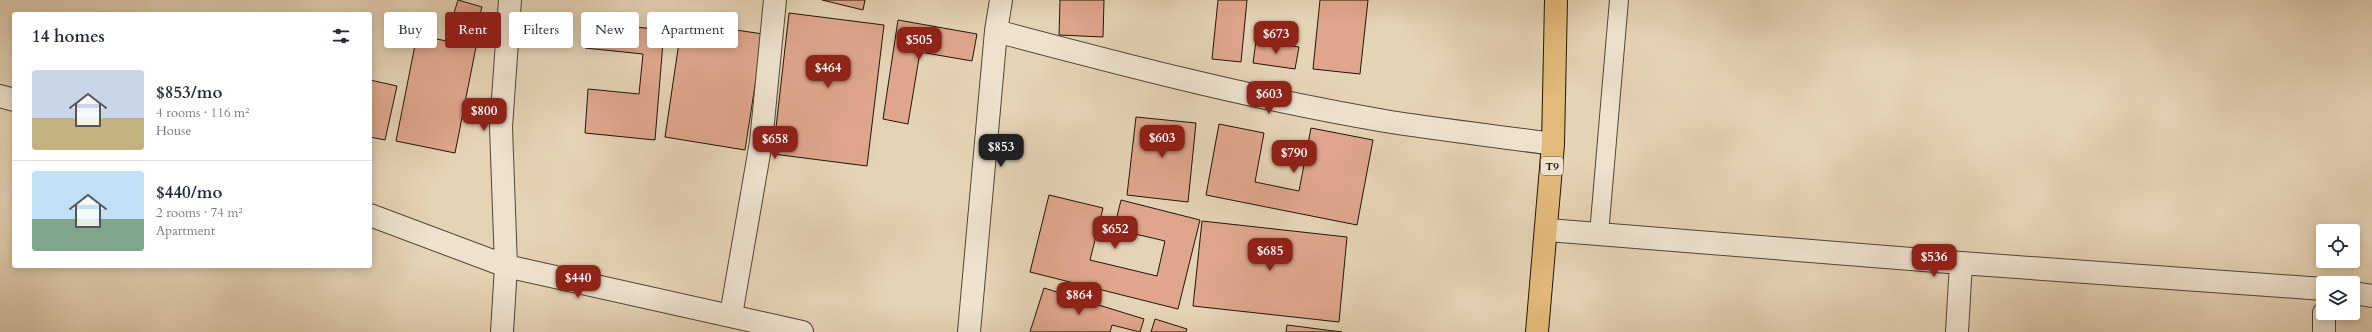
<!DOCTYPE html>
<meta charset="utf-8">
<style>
body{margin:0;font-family:Cardo,serif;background:#f2f2f3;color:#1f2937;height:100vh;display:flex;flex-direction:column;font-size:15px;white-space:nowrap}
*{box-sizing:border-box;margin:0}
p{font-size:13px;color:#747a83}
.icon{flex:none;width:22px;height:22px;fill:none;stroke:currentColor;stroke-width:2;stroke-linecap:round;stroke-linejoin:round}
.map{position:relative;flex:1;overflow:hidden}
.side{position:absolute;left:12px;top:12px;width:360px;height:256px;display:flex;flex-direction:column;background:#fff;border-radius:4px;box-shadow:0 2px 10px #0003}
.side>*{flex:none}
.top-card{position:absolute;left:384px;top:12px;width:380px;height:36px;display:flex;gap:8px}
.buttons{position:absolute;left:2316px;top:224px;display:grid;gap:8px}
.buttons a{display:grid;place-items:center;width:44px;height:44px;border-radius:4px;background:#fff;box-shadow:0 2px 10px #0003;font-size:20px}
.price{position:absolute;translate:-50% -34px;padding:0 9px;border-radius:8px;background:#8f2418;color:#fff;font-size:13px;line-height:26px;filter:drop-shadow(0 1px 2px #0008)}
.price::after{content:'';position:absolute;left:50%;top:24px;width:12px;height:9px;margin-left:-6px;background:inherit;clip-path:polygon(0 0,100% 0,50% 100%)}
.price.active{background:#222;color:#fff}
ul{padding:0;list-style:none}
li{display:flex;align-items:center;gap:12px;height:100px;padding:0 20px}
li+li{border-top:1px solid #e0e1e3}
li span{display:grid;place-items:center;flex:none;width:112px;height:80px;border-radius:4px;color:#555}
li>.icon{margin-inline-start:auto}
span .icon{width:48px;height:48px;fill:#fffc;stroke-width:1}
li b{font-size:17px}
h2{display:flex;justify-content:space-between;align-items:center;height:48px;padding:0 20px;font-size:17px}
.chip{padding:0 14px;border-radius:4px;background:#fff;box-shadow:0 2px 10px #0003;font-size:14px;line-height:36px}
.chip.active{background:#8f2418;color:#fff}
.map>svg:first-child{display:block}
.building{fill:#dfa68d;stroke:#201507}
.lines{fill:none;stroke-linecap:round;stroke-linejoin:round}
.lane-casing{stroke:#514432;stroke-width:20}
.street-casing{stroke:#514432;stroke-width:24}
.highway-casing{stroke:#201507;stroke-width:24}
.lane{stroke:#eee2cf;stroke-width:18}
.street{stroke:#eee2cf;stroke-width:22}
.highway{stroke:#e2ba7a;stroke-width:22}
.labels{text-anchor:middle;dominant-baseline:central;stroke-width:3;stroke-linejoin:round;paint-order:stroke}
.shield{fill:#eee2cf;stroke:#5e5243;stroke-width:1}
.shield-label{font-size:11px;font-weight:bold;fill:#201507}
</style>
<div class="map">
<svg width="2372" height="332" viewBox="0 0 2372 332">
<rect width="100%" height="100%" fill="#e5d3b5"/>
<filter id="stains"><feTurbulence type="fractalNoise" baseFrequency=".005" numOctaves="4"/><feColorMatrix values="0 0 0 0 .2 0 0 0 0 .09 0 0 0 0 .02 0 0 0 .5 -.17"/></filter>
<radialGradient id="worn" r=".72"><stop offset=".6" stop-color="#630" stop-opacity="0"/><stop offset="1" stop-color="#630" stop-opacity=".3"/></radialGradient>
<path class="building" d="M458 0 482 7 474 36 449 29Z
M822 0H865L863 10Z
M1060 0H1104L1103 37 1059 35Z
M1218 0H1247L1241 62 1212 59Z
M1320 0H1368L1360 74 1313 69Z
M789 13 884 25 867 166 773 154Z
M898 20 977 34 972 61 920 52 908 124 883 119Z
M588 22 664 30 655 140 585 133 588 89 639 94 643 54 585 48Z
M682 22 763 34 745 150 665 137Z
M417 35 476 47 455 153 396 141Z
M1256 41 1299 47 1295 69 1253 63Z
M370 80 397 86 385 140 370 137Z
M1136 117 1196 123 1188 202 1127 195Z
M1219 124 1264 133 1255 182 1299 191 1311 128 1373 140 1357 225 1206 195Z
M1049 195 1103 208 1090 260 1157 276 1165 241 1114 229 1121 200 1200 220 1178 309 1030 272Z
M1202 221 1347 237 1339 322 1193 306Z
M1044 288 1144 319 1140 332 1112 325 1110 332H1030Z
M1155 319 1187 329 1186 332H1151Z
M1287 325 1342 332H1286Z"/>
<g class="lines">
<g class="lane-casing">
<path id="lane" d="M1599 234 1619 0"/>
</g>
<g class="street-casing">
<path id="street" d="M996 31C1124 65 1254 99 1385 121 1441 130 1497 136 1553 144
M0 96 14 100
M370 215 506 266 802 332
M1548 230 1961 263 2323 289
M2353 293 2372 296
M2324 313V332
M731 315 761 142 775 0
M502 332 506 266 501 127 510 0
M969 332 996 31 1001 0
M1957 332 1961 263"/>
</g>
<g class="highway-casing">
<path id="highway" d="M1537 332 1553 144 1556 0"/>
</g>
<use href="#lane" class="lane"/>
<use href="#street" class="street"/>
<use href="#highway" class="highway"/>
</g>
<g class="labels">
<rect class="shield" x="1541" y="157" width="22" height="18" rx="3"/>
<g class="shield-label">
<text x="1552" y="166">T9</text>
</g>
</g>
<rect width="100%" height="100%" filter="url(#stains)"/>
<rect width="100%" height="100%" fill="url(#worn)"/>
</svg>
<div class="buttons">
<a><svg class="icon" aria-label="locate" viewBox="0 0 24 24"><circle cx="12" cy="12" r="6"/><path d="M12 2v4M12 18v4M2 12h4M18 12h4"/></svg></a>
<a><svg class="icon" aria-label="layers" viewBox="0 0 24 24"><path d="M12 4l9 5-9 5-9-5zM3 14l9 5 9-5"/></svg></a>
</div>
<b class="price" style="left:1276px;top:55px">$673</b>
<b class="price" style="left:919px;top:61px">$505</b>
<b class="price" style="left:828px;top:89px">$464</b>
<b class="price" style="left:1269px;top:115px">$603</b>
<b class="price" style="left:484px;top:132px">$800</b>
<b class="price" style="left:1162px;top:159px">$603</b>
<b class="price" style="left:775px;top:160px">$658</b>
<b class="price active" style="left:1001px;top:168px">$853</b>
<b class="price" style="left:1294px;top:174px">$790</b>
<b class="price" style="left:1115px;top:250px">$652</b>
<b class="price" style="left:1270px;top:272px">$685</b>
<b class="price" style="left:1934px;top:278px">$536</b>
<b class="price" style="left:578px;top:299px">$440</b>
<b class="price" style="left:1079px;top:316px">$864</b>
<div class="top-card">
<a class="chip">Buy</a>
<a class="chip active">Rent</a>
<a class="chip">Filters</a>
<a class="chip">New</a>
<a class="chip">Apartment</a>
</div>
<section class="side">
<h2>14 homes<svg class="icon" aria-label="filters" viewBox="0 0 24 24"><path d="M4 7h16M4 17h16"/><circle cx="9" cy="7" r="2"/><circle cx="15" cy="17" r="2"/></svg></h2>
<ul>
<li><span style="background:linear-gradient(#c9d6e8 60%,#c2b280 0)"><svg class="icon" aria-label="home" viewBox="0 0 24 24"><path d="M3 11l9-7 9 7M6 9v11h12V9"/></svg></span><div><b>$853/mo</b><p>4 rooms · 116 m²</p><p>House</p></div></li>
<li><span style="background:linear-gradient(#bfe0f5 60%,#7fa58c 0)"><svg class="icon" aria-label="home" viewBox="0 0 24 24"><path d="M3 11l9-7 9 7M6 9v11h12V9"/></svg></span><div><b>$440/mo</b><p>2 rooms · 74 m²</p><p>Apartment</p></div></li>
</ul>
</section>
</div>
